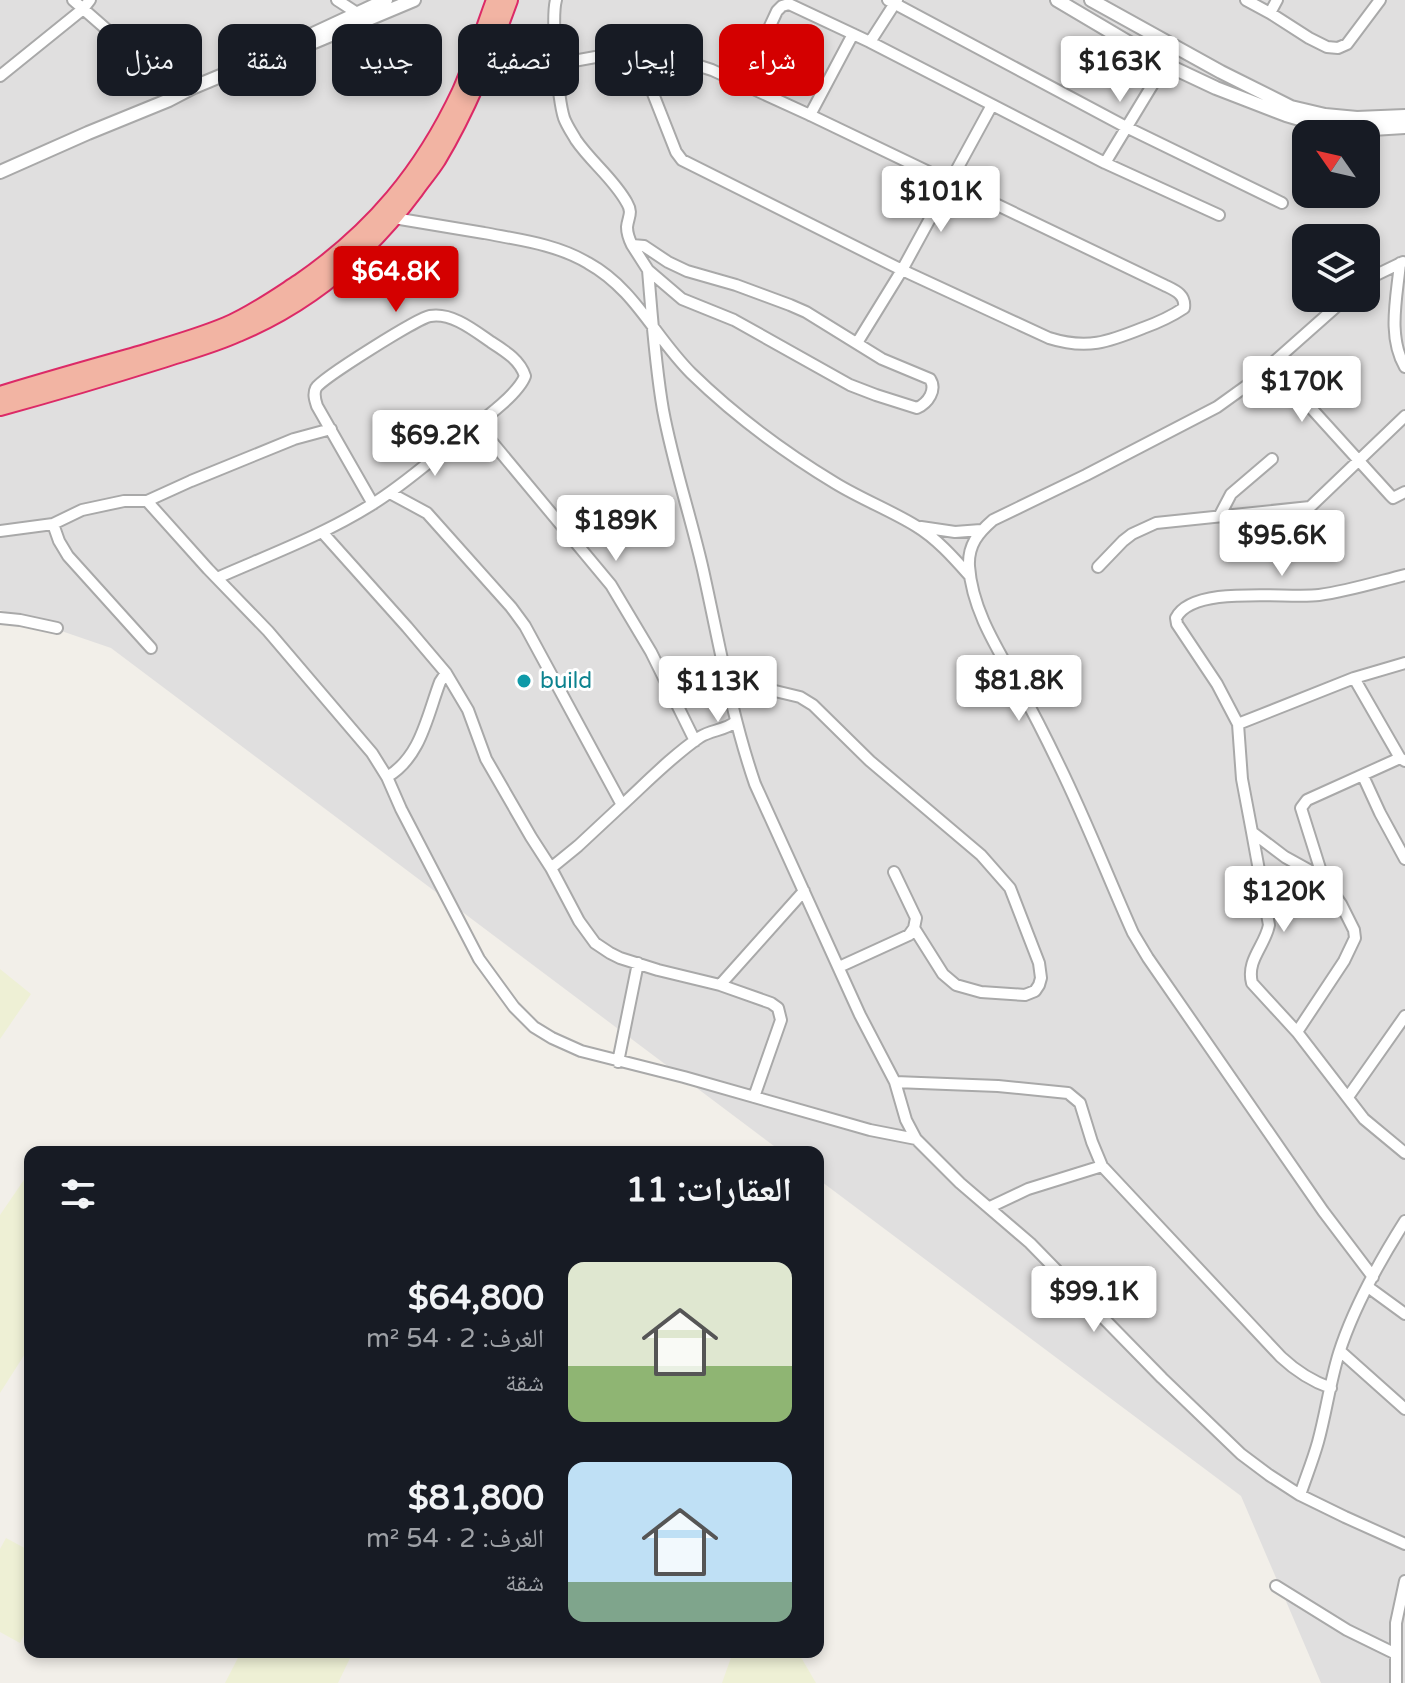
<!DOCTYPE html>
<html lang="ar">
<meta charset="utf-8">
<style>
body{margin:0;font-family:"Varela Round","Noto Naskh Arabic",sans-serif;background:#20242c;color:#f1f3f6;direction:rtl;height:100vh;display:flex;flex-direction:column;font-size:30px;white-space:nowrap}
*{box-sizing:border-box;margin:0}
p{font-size:26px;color:#9ea1a6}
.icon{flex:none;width:44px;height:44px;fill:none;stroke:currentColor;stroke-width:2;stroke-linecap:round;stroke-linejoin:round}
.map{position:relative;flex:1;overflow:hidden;direction:ltr}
.sheet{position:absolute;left:24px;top:1146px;width:800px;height:512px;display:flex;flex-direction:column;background:#171b24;border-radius:16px;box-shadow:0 4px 12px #0003;direction:rtl}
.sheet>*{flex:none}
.top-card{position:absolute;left:24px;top:24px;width:800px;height:72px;direction:rtl;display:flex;gap:16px}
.needle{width:52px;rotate:304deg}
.controls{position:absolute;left:1292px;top:120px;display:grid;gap:16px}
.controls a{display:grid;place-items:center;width:88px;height:88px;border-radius:16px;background:#171b24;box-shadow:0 4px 12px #0003;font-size:40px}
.price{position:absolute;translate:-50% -68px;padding:0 18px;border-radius:8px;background:#fff;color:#222;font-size:26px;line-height:52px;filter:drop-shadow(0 2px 4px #0008)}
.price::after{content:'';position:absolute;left:50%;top:48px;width:24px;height:18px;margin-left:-12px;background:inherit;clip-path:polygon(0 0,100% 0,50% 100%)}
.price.on{background:#d40000;color:#fff}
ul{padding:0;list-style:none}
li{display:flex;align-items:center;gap:24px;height:200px;padding:0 32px}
li span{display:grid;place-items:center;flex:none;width:224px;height:160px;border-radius:16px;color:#555}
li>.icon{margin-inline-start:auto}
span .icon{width:96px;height:96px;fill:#fffc;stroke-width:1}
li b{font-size:34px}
h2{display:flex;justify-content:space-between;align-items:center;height:96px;padding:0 32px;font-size:34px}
.chip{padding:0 28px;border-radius:16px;background:#171b24;box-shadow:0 4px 12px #0003;font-size:28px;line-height:72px}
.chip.on{background:#d40000;color:#fff}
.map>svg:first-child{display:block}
.residential{fill:#e0dfdf;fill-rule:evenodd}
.farmland{fill:#eef0d5}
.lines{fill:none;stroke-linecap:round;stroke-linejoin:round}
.minor-casing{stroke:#a9a9a9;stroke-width:14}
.tertiary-casing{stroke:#a9a9a9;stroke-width:16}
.trunk-casing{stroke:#dc2a67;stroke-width:20}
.minor{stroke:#fff;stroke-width:10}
.tertiary{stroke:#fff;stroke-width:12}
.trunk{stroke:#f2b4a3;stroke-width:16}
.culture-dot{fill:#0f9aa8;stroke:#fff;stroke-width:3}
.labels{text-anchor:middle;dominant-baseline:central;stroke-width:6;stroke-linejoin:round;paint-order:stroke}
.culture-label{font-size:22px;fill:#0d838f;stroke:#fff;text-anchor:start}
</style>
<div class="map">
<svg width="1405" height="1683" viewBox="0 0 1405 1683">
<rect width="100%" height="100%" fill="#f2efe9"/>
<path class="residential" d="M0 0H1405V1683H1321L1241 1496 818 1179V1152H782L111 648 0 610ZM1306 134H1366V194H1306ZM1306 238H1366V298H1306Z"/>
<path class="farmland" d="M0 969 31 994 0 1039Z
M30 1171V1346L0 1393V1215Z
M6 1538 30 1551V1623L20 1643 0 1632V1549Z
M241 1652H353L338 1683H225Z
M733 1652H795L802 1659 816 1683H722Z"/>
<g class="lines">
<g class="minor-casing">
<path id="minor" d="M73 0 161 77 194 87
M337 0 357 13
M556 0C551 18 558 99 564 118 567 126 572 133 576 140 591 162 614 179 627 203 633 213 628 217 627 227 627 233 629 239 632 245L644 246 668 262 687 271 736 285 790 305 806 312 882 359 930 379C937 390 928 403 917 408L876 395 850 385 734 320 682 299 648 270 632 245
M888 0 1126 127 1282 203
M1246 0 1270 13 1309 38 1327 47 1338 48 1347 44 1380 0
M1270 13 1277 0
M870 42 897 0
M488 57 557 64 612 54 637 53 684 61 712 70 810 115 1164 285C1174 290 1186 294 1184 308 1172 316 1157 323 1143 328 1108 342 1087 350 1049 338L902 270 682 160 676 152 637 53
M0 76 83 9 90 0
M743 84 777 11 782 6 789 4 870 42 1105 163 1219 215
M810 115 853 34
M1105 163 1165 64
M394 218C424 223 454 228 484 233 520 240 556 244 588 263 635 289 654 336 691 373 734 415 784 452 835 483 861 499 890 510 916 526 936 538 953 557 969 575
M1400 263C1397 297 1387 336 1405 367
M648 270C652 317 655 364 663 410 673 464 691 517 703 570 719 642 731 714 755 784L860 1015 895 1082 906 1120 916 1139 960 1183 1030 1243 1162 1378 1241 1454 1269 1475 1300 1495 1345 1517 1405 1544
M1366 282 1376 275 1403 262
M1346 298 1249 384 1217 407 1086 475 993 520C978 533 968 545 969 566 972 611 999 651 1020 689 1034 714 1047 740 1059 765 1086 820 1108 877 1133 933L1148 958 1323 1211 1373 1277
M857 343 902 270 992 105
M1273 363 1292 387 1390 495 1393 498 1405 492
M477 424 611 585 651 652 695 741
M390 493 427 513 511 607 525 626 622 805 578 846 551 868
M147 501 208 569 268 631 372 753 387 777 401 809 479 959 514 1007 534 1027 552 1038 581 1051 684 1077 870 1130 916 1139
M1220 515 1231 494 1272 459
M921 527 955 532 981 530
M0 531 53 524
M322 532 407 627 446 673 468 710 486 759 531 837 551 868 579 921 595 943 610 953 620 958 658 970 720 985 771 1003 778 1008 781 1020 754 1097
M1098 567 1123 541 1132 534 1156 523 1310 507 1405 416
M217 578C269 555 323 535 371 505 404 485 433 458 463 435 480 422 518 395 525 376 520 360 505 351 491 342 475 331 452 312 430 316 418 318 322 378 316 388 313 394 315 400 317 406L373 504
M0 618 20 620 57 628
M151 648 68 556 59 541 53 524 82 510 124 501H147L191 481 294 439 331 429
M1354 678 1400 758 1405 761
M726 682 746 684 800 697 813 705 870 761 981 855 1010 888 1039 963 1041 978 1039 985 1035 991 1025 995 981 992 956 985 943 974 914 928
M1238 724 1354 678 1405 663
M1400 758 1307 800 1301 808 1323 878 1341 904 1354 930 1355 938 1344 961 1297 1032 1364 1119 1405 1153
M1363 776 1380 813 1405 859
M387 777C421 757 427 716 440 682L446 673
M622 805C647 782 672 756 700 737 711 730 726 730 735 722
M1252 832 1269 925C1265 946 1246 960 1252 983L1297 1032
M1323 878 1285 857 1252 832 1242 779 1238 724 1217 684 1177 624 1176 618C1193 584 1287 599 1319 595 1348 591 1377 582 1405 575
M839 967 909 935 914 928 916 918 894 872
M720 985 804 891
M618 1062 638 963
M895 1082 998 1086 1068 1093 1080 1103 1092 1142 1102 1166 1281 1357C1297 1372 1311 1381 1331 1388
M1348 1097 1405 1016
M990 1207 1028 1189 1102 1166
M1368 1287 1405 1314
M1340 1351 1405 1409
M1300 1495C1306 1477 1313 1460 1318 1442 1326 1413 1330 1382 1339 1353 1354 1306 1379 1262 1405 1221
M1276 1586 1347 1630 1396 1654
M1396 1683V1623L1405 1581"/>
</g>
<g class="tertiary-casing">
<path id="tertiary" d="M1057 0 1165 64 1216 88 1286 115 1320 125 1356 130 1405 127
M1091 0 1221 72 1291 107 1325 115 1357 118 1405 116
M283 48 386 0
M0 172 88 133 169 100 194 87 278 52 290 51 302 47 414 0"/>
</g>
<g class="trunk-casing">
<path id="trunk" d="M0 395C43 382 85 370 128 358 161 348 195 339 226 326 252 315 276 298 299 283 373 232 423 172 461 91 474 61 484 30 495 0
M0 407C55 392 109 376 163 359 188 351 214 344 238 333 310 303 369 252 415 190 422 180 430 171 437 160 467 110 489 55 509 0"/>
</g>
<use href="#minor" class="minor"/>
<use href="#tertiary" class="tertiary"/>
<use href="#trunk" class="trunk"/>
</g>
<circle class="culture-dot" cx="524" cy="681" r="8"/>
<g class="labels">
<g class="culture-label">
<text x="540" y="681">build</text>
</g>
</g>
</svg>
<div class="controls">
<a><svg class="needle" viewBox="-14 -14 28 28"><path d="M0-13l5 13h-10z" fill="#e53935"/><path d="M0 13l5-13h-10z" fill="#9ea1a6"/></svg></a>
<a><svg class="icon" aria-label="layers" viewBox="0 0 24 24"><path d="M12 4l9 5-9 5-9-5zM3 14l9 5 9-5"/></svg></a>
</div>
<b class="price" style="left:1120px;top:104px">$163K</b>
<b class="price" style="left:941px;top:234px">$101K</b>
<b class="price on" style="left:396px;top:314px">$64.8K</b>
<b class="price" style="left:1302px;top:424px">$170K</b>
<b class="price" style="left:435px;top:478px">$69.2K</b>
<b class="price" style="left:616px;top:563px">$189K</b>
<b class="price" style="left:1282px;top:578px">$95.6K</b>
<b class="price" style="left:1019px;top:723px">$81.8K</b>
<b class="price" style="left:718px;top:724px">$113K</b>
<b class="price" style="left:1284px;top:934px">$120K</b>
<b class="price" style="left:1094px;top:1334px">$99.1K</b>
<div class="top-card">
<a class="chip on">شراء</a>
<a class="chip">إيجار</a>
<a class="chip">تصفية</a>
<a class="chip">جديد</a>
<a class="chip">شقة</a>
<a class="chip">منزل</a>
</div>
<section class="sheet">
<h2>العقارات: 11<svg class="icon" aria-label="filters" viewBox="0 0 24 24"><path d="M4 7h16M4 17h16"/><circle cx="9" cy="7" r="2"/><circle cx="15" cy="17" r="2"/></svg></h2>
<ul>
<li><span style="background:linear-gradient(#dfe7d0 65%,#8fb573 0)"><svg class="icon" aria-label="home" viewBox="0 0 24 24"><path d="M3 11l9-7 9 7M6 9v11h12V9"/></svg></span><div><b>$64,800</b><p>الغرف: 2 · 54 m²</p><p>شقة</p></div></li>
<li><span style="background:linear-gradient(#bfe0f5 75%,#7fa58c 0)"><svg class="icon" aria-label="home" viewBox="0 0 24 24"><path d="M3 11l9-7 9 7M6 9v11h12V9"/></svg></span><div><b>$81,800</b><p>الغرف: 2 · 54 m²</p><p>شقة</p></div></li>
</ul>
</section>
</div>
